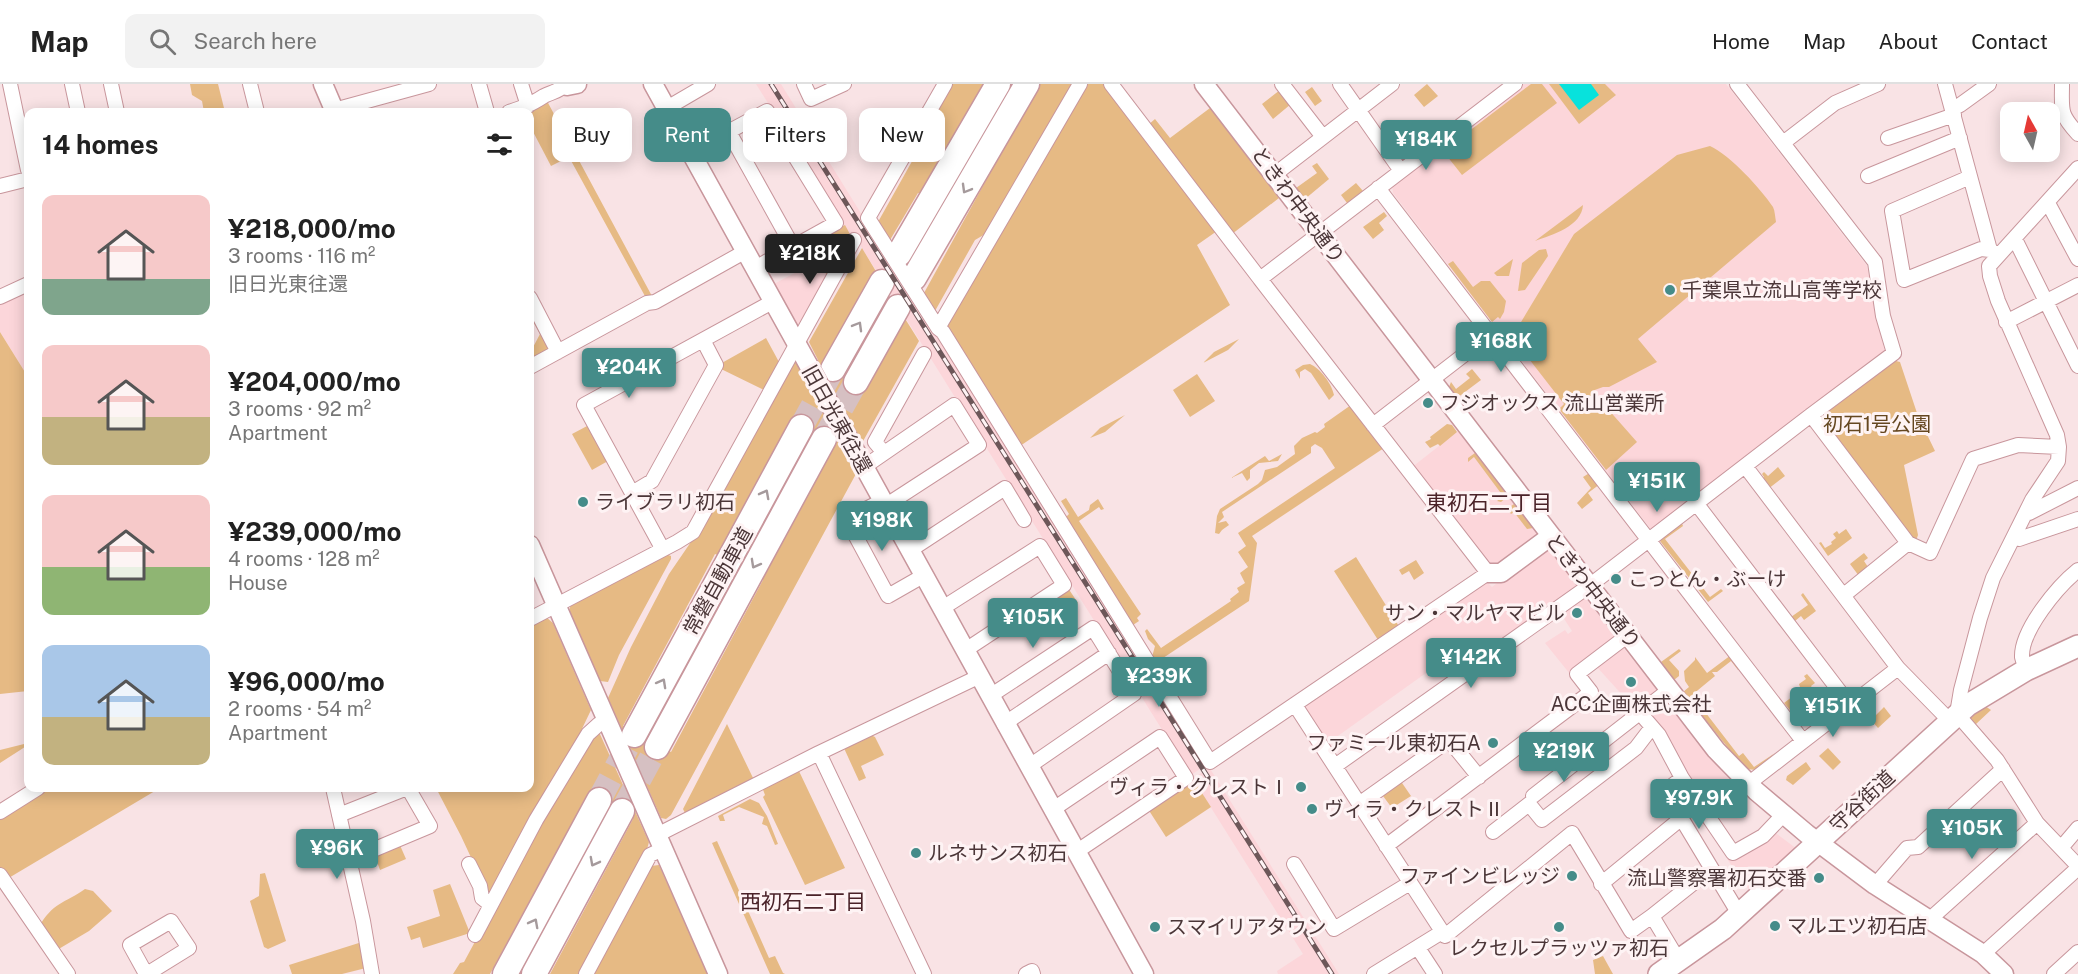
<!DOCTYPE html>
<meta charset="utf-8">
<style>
body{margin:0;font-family:"Public Sans","Noto Sans JP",sans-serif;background:#f2f2f2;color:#222;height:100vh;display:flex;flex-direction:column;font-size:22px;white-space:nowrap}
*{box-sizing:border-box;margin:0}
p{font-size:20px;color:#767676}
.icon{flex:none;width:33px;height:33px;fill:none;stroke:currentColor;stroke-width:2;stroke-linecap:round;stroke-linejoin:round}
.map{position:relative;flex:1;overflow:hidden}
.details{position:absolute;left:24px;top:24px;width:510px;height:684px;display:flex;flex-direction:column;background:#fff;border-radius:12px;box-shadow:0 3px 15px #0003}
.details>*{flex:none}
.hud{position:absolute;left:552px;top:24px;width:570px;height:54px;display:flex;gap:12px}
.needle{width:39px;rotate:352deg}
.buttons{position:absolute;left:2000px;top:18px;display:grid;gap:12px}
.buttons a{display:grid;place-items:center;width:60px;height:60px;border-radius:12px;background:#fff;box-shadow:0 3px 15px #0003;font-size:30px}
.price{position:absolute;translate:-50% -51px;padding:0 14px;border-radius:6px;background:#458c89;color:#fff;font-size:20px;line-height:39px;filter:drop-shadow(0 2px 3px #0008)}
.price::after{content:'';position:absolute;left:50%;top:36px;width:18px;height:14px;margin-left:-9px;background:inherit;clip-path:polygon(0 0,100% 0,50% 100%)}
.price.active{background:#222;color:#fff}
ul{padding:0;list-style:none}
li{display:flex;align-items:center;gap:18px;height:150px;padding:0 18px}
li span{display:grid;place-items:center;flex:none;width:168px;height:120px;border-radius:12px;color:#555}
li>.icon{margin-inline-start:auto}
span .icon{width:72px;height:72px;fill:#fffc;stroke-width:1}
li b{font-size:26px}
h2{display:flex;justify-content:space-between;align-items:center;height:72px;padding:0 18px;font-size:26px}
.pill{padding:0 21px;border-radius:12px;background:#fff;box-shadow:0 3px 15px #0003;font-size:21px;line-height:54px}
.pill.active{background:#458c89;color:#fff}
header{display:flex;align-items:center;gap:36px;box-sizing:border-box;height:84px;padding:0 30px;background:#fff;border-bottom:2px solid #e0e0e0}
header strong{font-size:28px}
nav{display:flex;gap:33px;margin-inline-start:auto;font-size:21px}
.search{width:420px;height:54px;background:#f2f2f2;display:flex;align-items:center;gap:15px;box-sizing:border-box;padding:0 21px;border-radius:12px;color:#767676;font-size:22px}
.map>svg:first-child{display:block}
.built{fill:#fcd6da}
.green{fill:#e6ba84;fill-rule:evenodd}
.water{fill:#08e2dc}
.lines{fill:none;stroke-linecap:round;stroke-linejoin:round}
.highway-tunnel{stroke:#d6c0c2;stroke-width:24;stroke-dasharray:24 12;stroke-linecap:butt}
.street-casing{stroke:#c8969c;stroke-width:16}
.secondary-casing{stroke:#c8969c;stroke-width:21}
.primary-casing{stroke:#c8969c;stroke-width:24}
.highway-casing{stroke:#c8969c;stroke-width:27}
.street{stroke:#fff;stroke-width:14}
.secondary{stroke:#fff;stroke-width:18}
.primary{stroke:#fff;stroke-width:21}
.highway{stroke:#fff;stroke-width:24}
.rail-casing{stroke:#6d5759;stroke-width:5}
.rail{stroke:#fef3f4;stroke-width:3;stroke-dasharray:9;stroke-linecap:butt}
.secondary-bridge-casing{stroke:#c8969c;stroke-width:21;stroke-linecap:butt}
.secondary-bridge{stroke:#fff;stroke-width:18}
.oneway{stroke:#a59a9c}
.poi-dot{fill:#458c89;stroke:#fef3f4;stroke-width:2}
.labels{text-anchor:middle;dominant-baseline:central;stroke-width:6;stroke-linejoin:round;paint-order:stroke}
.street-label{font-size:20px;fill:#4b3638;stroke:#fef3f4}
.poi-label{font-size:20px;fill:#4b3638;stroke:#fef3f4;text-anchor:start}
.park-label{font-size:20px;fill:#654720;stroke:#fef3f4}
.neighbourhood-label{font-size:21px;fill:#4a2228;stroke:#fef3f4}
</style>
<header>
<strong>Map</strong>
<div class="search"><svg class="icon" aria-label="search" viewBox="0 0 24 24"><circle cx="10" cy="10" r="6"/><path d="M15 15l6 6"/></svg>Search here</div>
<nav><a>Home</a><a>Map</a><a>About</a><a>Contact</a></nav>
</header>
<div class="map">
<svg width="2078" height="890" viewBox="0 0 2078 890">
<rect width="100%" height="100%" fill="#f9e3e5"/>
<path class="built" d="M756 0H781L862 131V134L938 254 939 253 1206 680 1203 683 1191 691 1189 689 862 164 853 150 851 152Z
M1523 0H1726L1867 182 1876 231 1885 269 1655 445 1650 444 1393 109 1392 100Z
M819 176 828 194 801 240H792L772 201Z
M28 207V293L0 248V215Z
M1458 347 1537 449 1535 457 1505 480 1487 481 1411 384Z
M1541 466 1550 467 1577 502V507L1473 580 1461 564 1328 659 1306 625 1307 620 1485 496 1492 503Z
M1580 512 1585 514 1617 554 1570 590 1545 559 1565 546 1568 550 1572 547 1559 527Z
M1622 562 1657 606V609L1636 626 1596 582Z
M1665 617 1698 660 1731 697 1705 723 1648 632V627Z
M1209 683 1339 890H1278L1277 887 1303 870 1193 695Z
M1773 747 1797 765 1751 808 1727 775 1768 752Z"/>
<path class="green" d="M190 0H218L225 28H204L202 17 192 11Z
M951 0H987L923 111 918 109 890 156 878 138 920 63 916 59Z
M1039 0H1075L987 149 975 156 935 227 924 209Z
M1087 0H1105L1217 147 1197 161 1230 221 1020 362 946 244Z
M1427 0 1438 12 1424 23 1414 11Z
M1531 0H1542L1557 19 1462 91 1443 67Z
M1549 0H1605L1616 11 1579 40Z
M1312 3 1322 17 1315 22 1305 8Z
M1280 6 1291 20 1273 35 1262 20Z
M547 17 653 214H646L569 73 551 82 530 42V28H524L536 25Z
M1210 24 1279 114 1232 150 1148 41 1155 35 1170 54Z
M1426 36 1436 50V53L1420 65 1408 49Z
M1710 62C1730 71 1761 105 1773 123 1775 127 1775 133 1776 138L1638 255 1657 278 1609 303H1603L1592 307 1637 358 1606 386 1559 325 1564 320 1512 253 1574 150 1677 71Z
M1317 79 1329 95 1305 115 1296 104 1317 89 1312 82Z
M1356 99 1363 107 1347 119 1341 111Z
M1583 121C1582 142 1552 151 1535 157Z
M1384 128 1387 132 1379 139 1384 146 1373 155 1363 143Z
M845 141 851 152 828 194 811 159Z
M862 164 877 189 825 281 865 303 904 233 919 257 862 359 815 275 818 276 809 258Z
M1546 165 1548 172 1525 206 1518 207 1522 179 1539 166Z
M1513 175 1509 192H1497L1494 189Z
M1453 177 1473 203 1481 197H1490L1506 217 1504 228 1500 235 1498 233 1492 238 1448 180Z
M530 226 551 265 530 279V269L540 250 530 232Z
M0 248 28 293V607L0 610Z
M766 254 779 278 764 306 719 284 720 280Z
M1239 255 1228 266 1203 279 1214 268Z
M1892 276 1900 278 1918 332 1935 367 1904 381 1918 451 1916 457 1913 455 1822 336 1823 329Z
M796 278 857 388 671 731 666 735 661 734 608 614 631 563 669 490 695 452 791 280ZM801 343 832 359 759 493 763 496 671 668 623 642 715 470 720 472Z
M1310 280C1320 284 1332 300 1334 311L1329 316 1311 289 1305 285 1300 288V295L1295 286 1303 281Z
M1472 285 1481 296 1457 314 1449 303 1451 298 1456 305 1470 294 1466 290Z
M1197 290 1215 317 1190 333 1173 306Z
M1351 321 1384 364 1252 452 1257 459 1249 517 1154 580 1152 573 1155 562 1148 555 1145 547 1147 545 1161 564 1231 517 1230 515 1239 508 1237 504 1245 499 1240 489 1248 483 1238 468 1246 462 1238 449 1335 384 1322 364 1315 360 1311 363V369L1222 428 1224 433 1218 439 1226 437 1229 441 1222 446 1219 450 1215 449 1217 432 1220 425 1258 400 1262 396 1265 386 1277 383 1295 370 1294 362 1302 354 1315 348 1317 349 1325 343 1324 340Z
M1125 331 1105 348 1090 354 1100 344Z
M1447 340 1452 341 1457 348 1440 362 1438 360 1430 364 1425 358 1431 355 1430 353Z
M589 341 608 377 592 386 572 350Z
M1475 369 1508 412 1501 418 1497 417 1503 412 1474 373 1468 378V374Z
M1282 370 1278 377 1259 379 1250 386V394L1247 397 1242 389 1231 394 1265 372 1269 377Z
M1778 383 1785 392 1768 405 1761 396 1764 393 1762 390 1764 388 1768 392Z
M1591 388 1600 400 1588 409 1593 416 1582 425 1577 419 1591 404 1583 393Z
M1066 414 1078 433 1089 426 1090 421 1098 415 1104 425 1101 426 1099 423 1079 437 1141 530 1137 534 1139 537 1133 541C1110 506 1087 470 1065 434L1069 430 1061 417Z
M1514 420 1533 444 1527 445 1514 428 1511 430 1507 425Z
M1681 437 1683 442 1665 455 1710 513 1721 505 1723 507 1708 518 1660 457 1661 453Z
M1846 445 1852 454 1828 472 1819 459 1821 458 1825 464 1832 460 1831 458 1836 454 1833 450 1837 447 1839 450Z
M1864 469 1868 474 1864 477 1868 483 1859 492 1850 480Z
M666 470 671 472V475L619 571 608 598 600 597 569 527 571 520Z
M1356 473 1400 544 1378 556 1334 487Z
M1416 476 1424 489 1414 496 1409 487 1402 491 1399 486Z
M1068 504 1078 519 1053 536 1043 520Z
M1803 509 1816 527 1804 536 1801 532 1795 537 1791 533 1808 521 1801 511Z
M546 533 553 539 591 626 580 649 581 650 530 733 489 812 461 752 436 704H530V541Z
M1679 565 1681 567 1669 576 1679 587V592L1674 596 1661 578Z
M1731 571 1741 584 1738 586 1731 577 1717 588H1712L1715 592 1692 611 1739 672 1743 669 1754 683 1775 669 1756 686 1747 685 1729 665 1683 608 1689 603 1685 597 1684 587 1695 576V573L1707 589Z
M1807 590 1815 599 1811 602 1813 605 1807 609 1808 612 1801 618 1813 633 1835 615 1832 611 1835 608 1840 614 1839 623 1815 641 1799 620 1790 626 1784 619 1801 606 1799 600 1806 595 1804 592Z
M1985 622 1991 626 1976 640 1973 641 1968 636Z
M1884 623 1891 632 1878 644 1871 636Z
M727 640 754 696 686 731 683 725Z
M599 648 649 758 646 769 580 890H550L633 735 588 710 490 890H453L460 879 464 878 531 754 595 649Z
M869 650 875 653 884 671 861 682 866 694 859 697 843 662Z
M28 659V661L0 679V666Z
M1828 664 1841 678 1833 686 1819 672Z
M1806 678 1811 685 1793 701 1786 696 1787 692Z
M798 685 845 784 805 801 763 713 765 711 762 703Z
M1193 695 1211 723 1166 753 1148 725Z
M1400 696 1411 712 1392 724 1383 712 1389 707 1388 704Z
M49 704H160L7 795 0 785V736Z
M750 715 759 719 767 732 778 760 775 761 767 742 762 740 764 733 739 723 723 731 725 737H720L718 732Z
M717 757 769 874 775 872 783 889 785 890H770L712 759Z
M399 759 406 775 380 786 374 769Z
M659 781 708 890H592L651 782Z
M265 789 286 857 268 865 264 863 250 817 259 812 260 790Z
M450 800 470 849 423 864 420 853 411 856 407 843 440 832 433 806Z
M85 805 93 807 112 827 89 847 57 866 39 843C52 819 65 819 85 805Z
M362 858 366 884 342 890H292L289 881Z
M1603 872 1613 890H1595L1593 876Z"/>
<path class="water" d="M1559 0H1591L1599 11 1579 26Z"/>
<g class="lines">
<path class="highway-tunnel" d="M801 343 832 287
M824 355 856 298
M599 716 632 654
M622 727 657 663"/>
<g class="street-casing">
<path id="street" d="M10 0 28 86
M72 0 78 28
M111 0 117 28
M250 0 257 28
M479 0 487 28
M521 0 528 22
M804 0 811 15 844 0
M945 0 868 134 938 244 943 248 1210 678 1488 489 1260 195
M1111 0 1260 195 1515 0
M1282 0 1323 53
M1340 0 1401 87
M1945 0 1990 166 1995 169
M2062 0C2062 27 2059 29 2078 50
M667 24 708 0
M1952 25 1960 21 1989 0
M334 26 429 0
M509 28C524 23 530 21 544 12 551 8 559 8 564 1
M729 48 793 163
M1888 54 1954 31
M1783 59 1835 19 1878 0
M691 68 767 27 836 139 755 184
M2078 84 1989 182 1990 192 1998 217 2057 351 2059 363 2058 377 2032 416 1993 494 1980 534 1961 606 1957 630 1997 676 2037 739 2078 782
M1274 91 1392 0
M1868 92 1960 54
M1970 93 1892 127 1904 196 1981 165 1990 166
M0 102 28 95
M1378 104 1803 657
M2048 119 2078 175
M2015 155 2078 282
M0 213 28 200
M530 214 558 268
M2006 238 2078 201
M938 244 1080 0
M530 283 647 219 655 218 746 167
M1811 331 1908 459 1930 469 1973 375 2018 361 2059 363
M1373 341 1491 250
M884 369 875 358 924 270
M1745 382 1898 584 1950 637
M864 383 954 321 979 361 885 422
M632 409 652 397 716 281 703 256
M882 417 862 427 853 447 888 512 923 492
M1696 419 1850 621
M2026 428 2029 429 2078 404
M2015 452 2019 455 2078 435
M662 464 584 321 774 217
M909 467 1005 404 1024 436
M1844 511 1908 459
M941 525 1040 462 1064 501 964 567
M530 535 677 458 693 448 854 156
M2026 586C2025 582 2023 577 2022 573 2021 546 2058 502 2078 486
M990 612 1093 544 1134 610 1028 683
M1295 621 1445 852 1572 749 1631 847 1652 832 1679 877
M1640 629 1659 651 1682 694 1733 769 1763 752 1783 731
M1004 640 1109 569
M819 669 924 890
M1335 682 1589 502 1811 331 1894 269 1883 232 1875 178 1737 0
M1748 700 1898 584
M333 704 363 837 372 890
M1664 708 1682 694
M1533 712 1669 606
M1359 720 1449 656 1479 693
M1052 726 1160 653 1186 694 1076 768
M0 728 38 704
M339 731 407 704
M1493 748 1529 720 1542 736 1636 664 1652 643
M657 751 819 669 978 593
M1386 762 1591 608 1577 590 1627 552
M2061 764 2078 744
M349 776 430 742 408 704
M469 780 480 802 482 814 491 821
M1294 780 1334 845 1410 799
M0 791 68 890
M1601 800 1678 737H1683L1739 830
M1875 801 1907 764 1918 763 2003 685
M1652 832 1711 785
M1929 836 2037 739
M475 851 536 736 588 650 599 640 606 636
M1418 864 1435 890
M1983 870 2078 784
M146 890 130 861 171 837 189 864 147 890
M586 890 650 771 663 765
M1026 890 1032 887 1033 890
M1374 890 1442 848
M2054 890 2078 868"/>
</g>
<g class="secondary-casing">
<path id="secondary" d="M323 0 335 28
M563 0 567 2 577 0
M653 0 809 282
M1204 0 1716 666 1756 707 1807 750 1875 801 1983 870 2004 890
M851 359 1144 890
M530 461 718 890
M1488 489H1501L1551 452"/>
</g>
<g class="primary-casing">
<path id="primary" d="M1659 890 1723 845 1968 621 2026 586 2078 562"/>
</g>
<g class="highway-casing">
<path id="highway" d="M899 170 998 0
M914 194 1027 0
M833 285 882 198
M856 298 898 223
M634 651 801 343
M657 663 824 355
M505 890 599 716
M534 890 622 727"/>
</g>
<use href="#street" class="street"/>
<use href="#secondary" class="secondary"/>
<use href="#primary" class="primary"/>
<use href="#highway" class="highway"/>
<g class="rail-casing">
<path id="rail" d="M771 0 1332 890"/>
</g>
<use href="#rail" class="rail"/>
<g class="secondary-bridge-casing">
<path id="secondary-bridge" d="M809 282 851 359"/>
</g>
<use href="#secondary-bridge" class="secondary-bridge"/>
</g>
<defs><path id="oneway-chevron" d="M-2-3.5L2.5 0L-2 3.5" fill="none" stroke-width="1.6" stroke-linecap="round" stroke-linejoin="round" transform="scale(1.5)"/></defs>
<g class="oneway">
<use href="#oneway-chevron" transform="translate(966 105) rotate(120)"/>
<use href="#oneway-chevron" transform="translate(858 242) rotate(-60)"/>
<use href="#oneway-chevron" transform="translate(765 410) rotate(-62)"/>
<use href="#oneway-chevron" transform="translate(755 480) rotate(119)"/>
<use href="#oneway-chevron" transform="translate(662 599) rotate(-61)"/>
<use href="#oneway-chevron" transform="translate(594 778) rotate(118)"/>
<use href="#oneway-chevron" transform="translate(534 839) rotate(-62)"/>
</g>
<g class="poi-dot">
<circle cx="1670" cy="206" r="6"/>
<circle cx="1428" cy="319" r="6"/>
<circle cx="583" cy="418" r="6"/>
<circle cx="1616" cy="495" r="6"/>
<circle cx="1577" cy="529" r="6"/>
<circle cx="1631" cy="598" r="6"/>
<circle cx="1493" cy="659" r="6"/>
<circle cx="1301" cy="703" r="6"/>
<circle cx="1312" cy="725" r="6"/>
<circle cx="916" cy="769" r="6"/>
<circle cx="1572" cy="792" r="6"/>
<circle cx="1819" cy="794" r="6"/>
<circle cx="1775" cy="842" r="6"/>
<circle cx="1155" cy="843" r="6"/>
<circle cx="1559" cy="843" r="6"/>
</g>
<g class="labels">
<g class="street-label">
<text transform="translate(1298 121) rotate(53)">ときわ中央通り</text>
<text transform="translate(837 335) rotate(61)">旧日光東往還</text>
<text transform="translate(718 497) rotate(-61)">常磐自動車道</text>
<text transform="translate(1593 507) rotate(52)">ときわ中央通り</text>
<text transform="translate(1862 717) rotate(-43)">守谷街道</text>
</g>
<g class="poi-label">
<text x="1682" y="206">千葉県立流山高等学校</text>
<text x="1440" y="319">フジオックス 流山営業所</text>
<text x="595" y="418">ライブラリ初石</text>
<text x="1628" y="495">こっとん・ぶーけ</text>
<text x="1565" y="529" text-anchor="end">サン・マルヤマビル</text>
<text x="1631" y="620" text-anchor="middle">ACC企画株式会社</text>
<text x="1481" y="659" text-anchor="end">ファミール東初石A</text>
<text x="1289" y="703" text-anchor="end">ヴィラ・クレストⅠ</text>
<text x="1324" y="725">ヴィラ・クレストⅡ</text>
<text x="928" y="769">ルネサンス初石</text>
<text x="1560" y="792" text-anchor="end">ファインビレッジ</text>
<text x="1807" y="794" text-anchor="end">流山警察署初石交番</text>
<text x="1787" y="842">マルエツ初石店</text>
<text x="1167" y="843">スマイリアタウン</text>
<text x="1559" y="864" text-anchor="middle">レクセルプラッツァ初石</text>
</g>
<g class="park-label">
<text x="1877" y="340">初石1号公園</text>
</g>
<g class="neighbourhood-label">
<text x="1489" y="418">東初石二丁目</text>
<text x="803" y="817">西初石二丁目</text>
</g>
</g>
</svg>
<div class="buttons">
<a><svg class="needle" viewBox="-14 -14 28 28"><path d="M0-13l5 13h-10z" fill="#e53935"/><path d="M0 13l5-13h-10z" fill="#767676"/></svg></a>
</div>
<b class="price" style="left:1426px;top:87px">¥184K</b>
<b class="price active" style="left:810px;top:201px">¥218K</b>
<b class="price" style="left:1501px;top:289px">¥168K</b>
<b class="price" style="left:629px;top:315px">¥204K</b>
<b class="price" style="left:1657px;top:429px">¥151K</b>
<b class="price" style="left:882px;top:468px">¥198K</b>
<b class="price" style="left:1033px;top:565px">¥105K</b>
<b class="price" style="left:1471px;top:605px">¥142K</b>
<b class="price" style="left:1159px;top:624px">¥239K</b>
<b class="price" style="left:1833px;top:654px">¥151K</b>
<b class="price" style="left:1564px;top:699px">¥219K</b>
<b class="price" style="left:1699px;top:746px">¥97.9K</b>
<b class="price" style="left:1972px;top:776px">¥105K</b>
<b class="price" style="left:337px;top:796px">¥96K</b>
<div class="hud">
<a class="pill">Buy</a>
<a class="pill active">Rent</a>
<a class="pill">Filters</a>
<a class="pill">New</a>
</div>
<section class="details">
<h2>14 homes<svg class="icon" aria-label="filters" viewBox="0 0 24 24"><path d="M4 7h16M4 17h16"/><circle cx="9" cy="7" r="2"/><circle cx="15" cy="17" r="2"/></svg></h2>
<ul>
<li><span style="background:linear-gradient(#f6c9c9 70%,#7fa58c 0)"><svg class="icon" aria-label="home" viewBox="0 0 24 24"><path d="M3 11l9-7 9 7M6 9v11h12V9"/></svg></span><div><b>¥218,000/mo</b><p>3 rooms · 116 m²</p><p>旧日光東往還</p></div></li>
<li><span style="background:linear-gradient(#f6c9c9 60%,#c2b280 0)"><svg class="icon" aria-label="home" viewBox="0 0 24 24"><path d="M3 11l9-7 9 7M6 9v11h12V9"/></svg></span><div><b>¥204,000/mo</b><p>3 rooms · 92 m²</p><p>Apartment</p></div></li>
<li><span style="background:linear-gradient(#f6c9c9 60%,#8fb573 0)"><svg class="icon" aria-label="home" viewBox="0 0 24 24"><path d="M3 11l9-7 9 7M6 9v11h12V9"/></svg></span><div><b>¥239,000/mo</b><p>4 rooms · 128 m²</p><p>House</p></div></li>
<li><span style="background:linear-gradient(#a9c7e8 60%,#c2b280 0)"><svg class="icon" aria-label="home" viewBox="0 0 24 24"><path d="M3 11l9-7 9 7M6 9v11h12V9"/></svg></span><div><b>¥96,000/mo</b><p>2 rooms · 54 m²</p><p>Apartment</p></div></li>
</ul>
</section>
</div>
